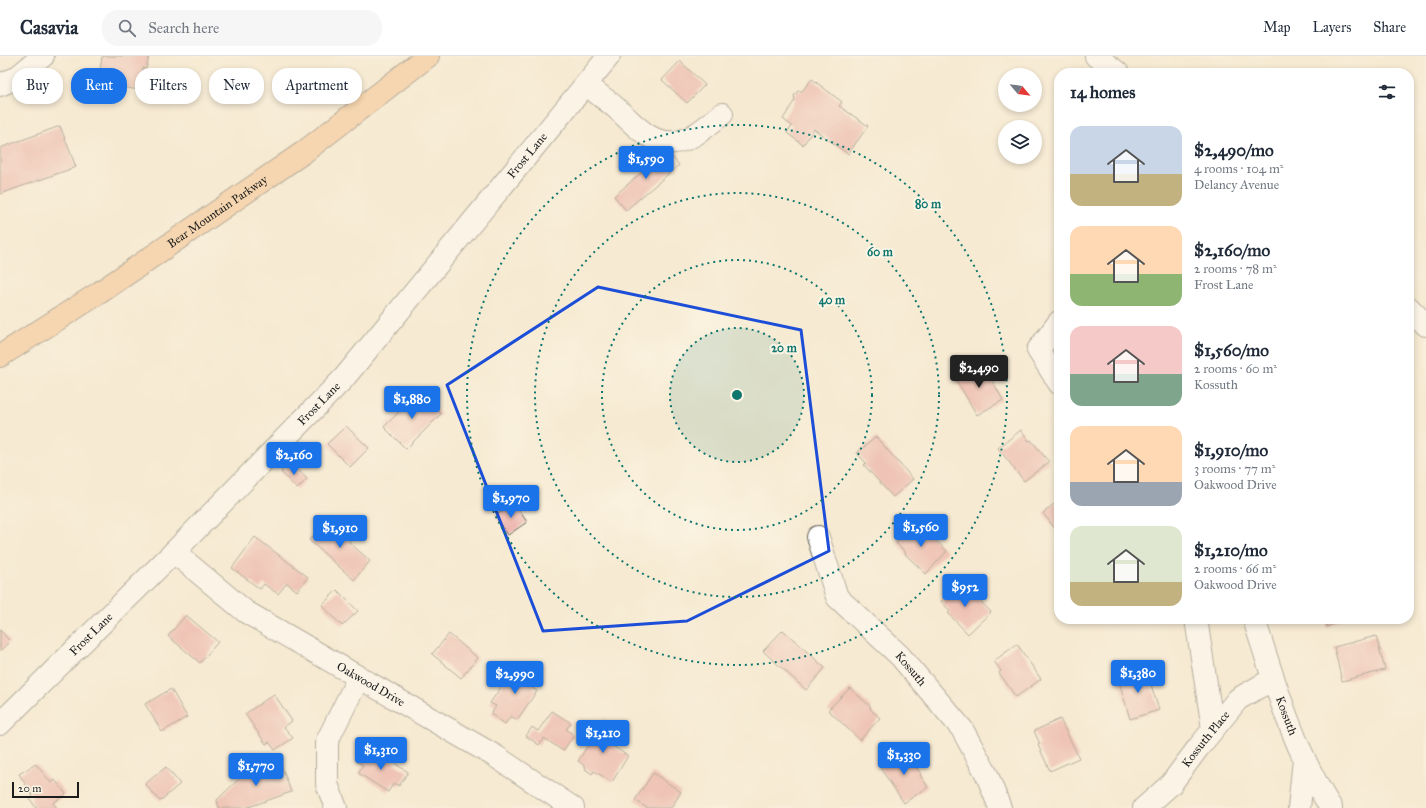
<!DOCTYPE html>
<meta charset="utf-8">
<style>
body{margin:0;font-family:"IM FELL Great Primer",serif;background:#f6f6f7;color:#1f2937;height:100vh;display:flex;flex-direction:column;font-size:15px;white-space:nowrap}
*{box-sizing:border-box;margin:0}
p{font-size:13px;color:#747a83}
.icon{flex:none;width:22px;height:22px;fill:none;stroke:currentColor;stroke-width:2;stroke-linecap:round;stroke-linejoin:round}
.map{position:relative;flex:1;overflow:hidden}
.drawer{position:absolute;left:1054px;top:12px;width:360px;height:556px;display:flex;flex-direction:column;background:#fff;border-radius:16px;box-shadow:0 2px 6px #0003}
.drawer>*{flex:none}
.guide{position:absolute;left:12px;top:12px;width:380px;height:36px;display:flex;gap:8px}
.needle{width:26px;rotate:119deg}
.buttons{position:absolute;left:998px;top:12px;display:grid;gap:8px}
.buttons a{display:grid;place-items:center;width:44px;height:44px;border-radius:50%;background:#fff;box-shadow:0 2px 6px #0003;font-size:20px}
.scale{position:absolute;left:12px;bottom:10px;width:67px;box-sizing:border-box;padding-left:4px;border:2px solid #1c1c1c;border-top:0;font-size:11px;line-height:14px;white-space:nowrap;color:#1c1c1c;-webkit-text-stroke:3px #fcf5e5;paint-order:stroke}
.price{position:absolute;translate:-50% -34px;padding:0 9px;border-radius:4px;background:#1a73e8;color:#fff;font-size:13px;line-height:26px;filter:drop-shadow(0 1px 2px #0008)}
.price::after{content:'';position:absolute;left:50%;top:24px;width:12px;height:9px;margin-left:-6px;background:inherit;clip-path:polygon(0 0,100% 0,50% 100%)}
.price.current{background:#222;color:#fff}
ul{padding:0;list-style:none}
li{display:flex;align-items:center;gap:12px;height:100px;padding:0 16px}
li span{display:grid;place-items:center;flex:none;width:112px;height:80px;border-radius:12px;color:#555}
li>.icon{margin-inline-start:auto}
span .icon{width:48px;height:48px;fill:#fffc;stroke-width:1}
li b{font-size:17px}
h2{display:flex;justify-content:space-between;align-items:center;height:48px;padding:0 16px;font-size:17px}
.chip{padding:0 14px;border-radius:16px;background:#fff;box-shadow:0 2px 6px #0003;font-size:14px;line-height:36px}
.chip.current{background:#1a73e8;color:#fff}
header{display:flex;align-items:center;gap:24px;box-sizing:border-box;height:56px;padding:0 20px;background:#fff;border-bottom:1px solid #e0e1e3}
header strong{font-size:19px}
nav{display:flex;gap:22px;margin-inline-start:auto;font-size:14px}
.search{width:280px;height:36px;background:#f6f6f7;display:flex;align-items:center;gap:10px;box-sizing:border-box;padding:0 14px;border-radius:16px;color:#747a83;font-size:15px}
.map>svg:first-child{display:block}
.building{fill:#e69894}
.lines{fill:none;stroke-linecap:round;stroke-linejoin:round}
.minor-casing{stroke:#68645c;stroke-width:24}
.highway-casing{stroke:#68645c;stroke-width:24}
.minor{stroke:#fff;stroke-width:22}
.highway{stroke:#f7be87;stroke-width:22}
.marked{fill:none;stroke:#1d4ed8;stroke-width:3;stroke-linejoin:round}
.ring{fill:none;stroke:#0f766e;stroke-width:2;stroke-dasharray:2 4}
.labels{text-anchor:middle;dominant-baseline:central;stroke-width:4;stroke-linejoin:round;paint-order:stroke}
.street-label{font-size:12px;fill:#1c1c1c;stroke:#fcf5e5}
.centre{fill:#0f766e;stroke:#fcf5e5;stroke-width:2}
.ring-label{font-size:12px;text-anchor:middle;font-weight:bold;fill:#0f766e;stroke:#fcf5e5;stroke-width:4;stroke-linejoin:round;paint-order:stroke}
</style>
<header>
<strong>Casavia</strong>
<div class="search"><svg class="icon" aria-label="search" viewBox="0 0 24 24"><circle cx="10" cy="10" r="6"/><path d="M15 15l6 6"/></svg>Search here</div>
<nav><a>Map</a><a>Layers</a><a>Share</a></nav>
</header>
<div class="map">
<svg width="1426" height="752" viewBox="0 0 1426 752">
<rect width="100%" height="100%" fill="#fcf5e5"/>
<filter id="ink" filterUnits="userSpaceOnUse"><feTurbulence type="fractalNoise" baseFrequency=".025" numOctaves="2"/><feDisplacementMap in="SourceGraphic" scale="8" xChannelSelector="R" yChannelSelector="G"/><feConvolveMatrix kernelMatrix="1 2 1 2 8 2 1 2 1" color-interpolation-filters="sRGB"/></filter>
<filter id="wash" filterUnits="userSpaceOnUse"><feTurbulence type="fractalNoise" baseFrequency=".012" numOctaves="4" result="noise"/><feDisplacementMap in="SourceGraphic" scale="16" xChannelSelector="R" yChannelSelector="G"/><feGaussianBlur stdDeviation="0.9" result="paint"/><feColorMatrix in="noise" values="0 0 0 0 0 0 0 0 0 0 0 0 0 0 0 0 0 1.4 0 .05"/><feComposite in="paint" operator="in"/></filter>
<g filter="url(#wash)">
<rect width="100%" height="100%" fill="#f6ead2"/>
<g id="blocks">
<path class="building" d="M105 0H149L146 13 143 12 139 34 98 27 102 1Z
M680 5 705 29 687 47 662 24Z
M812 23 842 46 839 50 868 70 848 98 814 73 803 89 787 77 792 70 783 63 795 44 794 40 798 35H802Z
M60 70 76 111 0 138V92Z
M667 95 679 109 626 154 614 140Z
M982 306 1003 344 977 359 955 322Z
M419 336 441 358 406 393 384 371Z
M346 370 369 392 350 411 327 388Z
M1021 374 1029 385 1031 384 1049 406 1024 425 998 392Z
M876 381 913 423 893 441 864 409 866 407 857 397Z
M291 406 307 423 297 433 281 416Z
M1059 444V478L1043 457Z
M514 447 527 466 508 479 495 460Z
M327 465 339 475 345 468 356 478 349 486 370 505 354 524 309 484Z
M916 466 947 495 926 518 905 498 906 497 896 487Z
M255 481 308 521 297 535 287 527 278 538 264 528 260 533 232 512Z
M961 525 991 556 968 578 948 557 950 555 941 545Z
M337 534 358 555 342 570 322 549Z
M186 559 218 586 200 607 168 580Z
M1324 563H1343L1327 571Z
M0 574 10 585 0 595Z
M783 574 825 612 806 634 763 595Z
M449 578 478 602 461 622 432 598Z
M1376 580 1385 614 1342 625 1334 591Z
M1017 588 1041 623 1016 641 999 617 1001 615 994 605Z
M523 609 541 621 533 633 537 635 517 664 511 660 505 668 491 658 496 650 490 647 511 617 515 620Z
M1146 613 1159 654 1130 663 1118 622Z
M850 632 871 651 870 653 880 662 860 684 828 654Z
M171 633 187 661 162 676 145 648Z
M274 638 292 665 284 671 293 682 275 694 269 686 266 688 245 658Z
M552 655 571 667 566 673 574 679 563 695 544 682 539 689 526 680 532 671 538 675Z
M604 663 617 672 608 687 628 700 612 726 594 715 592 718 585 713 586 711 578 705Z
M1060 663 1079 702 1050 715 1038 689 1040 688 1034 675Z
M364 693 381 704 383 698 395 706 394 707 408 716 399 730 394 727 388 736 358 717 363 709 356 705Z
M904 693 921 718 920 719 928 731 904 747 879 710Z
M267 704 270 712 281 708 291 736 246 752H219L217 744 241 721 253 719 250 710Z
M36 708 51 727 55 724 66 738 53 747 57 752H36L30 743 33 740 19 718Z
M166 711 180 728 160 745 145 728Z
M653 717 681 736 671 752H647L635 744Z"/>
</g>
</g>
<g filter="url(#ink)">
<use href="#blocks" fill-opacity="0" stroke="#68645c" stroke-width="1"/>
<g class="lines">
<g class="minor-casing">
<g id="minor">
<path d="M1096 0 1118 17"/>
<path d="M586 28C595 36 605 43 615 51 632 66 650 89 674 86 692 85 709 68 722 58"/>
<path d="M0 29 16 22 43 0"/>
<path d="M1409 252 1426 269"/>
<path d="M1059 266 1038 294 1059 327"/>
<path id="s1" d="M818 481 837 541 900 600 962 673 987 719 1000 752"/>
<path id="s2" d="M174 496 246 556 495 700 573 752"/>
<path d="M1196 563 1213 673"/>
<path id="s3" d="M1254 563C1275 628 1294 694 1331 752"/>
<path id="s4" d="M0 668 174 496 344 322 609 0"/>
<path d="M336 752 327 728V685L359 621"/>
<path id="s5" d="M1144 752 1171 728 1198 692 1238 643 1273 623"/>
<path d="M1299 752 1304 703"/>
</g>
</g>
<g class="highway-casing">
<g id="highway">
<path id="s6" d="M0 300 99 237 304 96 428 0"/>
</g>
</g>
<use href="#minor" class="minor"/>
<use href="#highway" class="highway"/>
</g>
</g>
<path d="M0 0H1426V752H0ZM598 231 801 274 829 495 687 565 543 575 447 329Z" fill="#f6ead2" fill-opacity=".55" fill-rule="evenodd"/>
<path class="marked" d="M598 231 801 274 829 495 687 565 543 575 447 329Z"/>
<circle cx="737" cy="339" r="67" fill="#0f766e" fill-opacity=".12"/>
<g class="ring">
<circle cx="737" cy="339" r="67"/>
<circle cx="737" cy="339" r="135"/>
<circle cx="737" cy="339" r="202"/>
<circle cx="737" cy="339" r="270"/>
</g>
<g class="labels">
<g class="street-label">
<text stroke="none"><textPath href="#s4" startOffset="776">Frost Lane</textPath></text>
<text stroke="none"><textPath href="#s6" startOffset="261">Bear Mountain Parkway</textPath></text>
<text stroke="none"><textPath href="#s4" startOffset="452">Frost Lane</textPath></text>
<text stroke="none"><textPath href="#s4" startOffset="128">Frost Lane</textPath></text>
<text stroke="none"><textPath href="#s1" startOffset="166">Kossuth</textPath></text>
<text stroke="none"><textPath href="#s2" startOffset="238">Oakwood Drive</textPath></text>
<text stroke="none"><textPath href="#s3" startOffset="102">Kossuth</textPath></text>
<text stroke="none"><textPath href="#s5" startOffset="93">Kossuth Place</textPath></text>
</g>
</g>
<circle cx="737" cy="339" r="6" class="centre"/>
<g class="ring-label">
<text x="928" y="152">80 m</text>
<text x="880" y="200">60 m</text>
<text x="832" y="248">40 m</text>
<text x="784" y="296">20 m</text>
</g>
</svg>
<div class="buttons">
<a><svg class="needle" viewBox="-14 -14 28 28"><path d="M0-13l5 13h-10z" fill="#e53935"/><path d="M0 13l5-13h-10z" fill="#747a83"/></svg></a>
<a><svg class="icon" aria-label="layers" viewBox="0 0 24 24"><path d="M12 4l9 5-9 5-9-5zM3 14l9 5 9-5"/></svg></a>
</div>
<div class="scale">20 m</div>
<b class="price" style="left:646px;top:124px">$1,590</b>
<b class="price current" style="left:979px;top:333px">$2,490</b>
<b class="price" style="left:412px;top:364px">$1,880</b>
<b class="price" style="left:294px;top:420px">$2,160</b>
<b class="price" style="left:511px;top:463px">$1,970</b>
<b class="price" style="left:921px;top:492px">$1,560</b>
<b class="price" style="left:340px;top:493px">$1,910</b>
<b class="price" style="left:965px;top:552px">$952</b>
<b class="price" style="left:1138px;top:638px">$1,380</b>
<b class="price" style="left:515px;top:639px">$2,990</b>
<b class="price" style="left:603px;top:698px">$1,210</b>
<b class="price" style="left:381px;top:715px">$1,310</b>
<b class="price" style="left:904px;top:720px">$1,330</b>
<b class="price" style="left:256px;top:731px">$1,770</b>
<div class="guide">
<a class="chip">Buy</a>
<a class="chip current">Rent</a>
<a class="chip">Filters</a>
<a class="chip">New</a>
<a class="chip">Apartment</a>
</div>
<section class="drawer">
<h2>14 homes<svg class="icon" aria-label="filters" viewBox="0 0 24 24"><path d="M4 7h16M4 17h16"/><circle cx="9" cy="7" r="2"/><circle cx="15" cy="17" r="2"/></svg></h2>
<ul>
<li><span style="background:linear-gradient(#c9d6e8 60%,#c2b280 0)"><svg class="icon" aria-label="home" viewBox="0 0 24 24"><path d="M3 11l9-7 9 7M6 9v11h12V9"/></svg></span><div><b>$2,490/mo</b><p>4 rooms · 104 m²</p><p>Delancy Avenue</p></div></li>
<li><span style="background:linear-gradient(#ffd9b3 60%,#8fb573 0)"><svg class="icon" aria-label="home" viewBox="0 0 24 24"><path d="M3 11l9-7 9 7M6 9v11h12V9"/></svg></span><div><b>$2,160/mo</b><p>2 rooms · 78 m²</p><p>Frost Lane</p></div></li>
<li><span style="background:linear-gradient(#f6c9c9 60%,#7fa58c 0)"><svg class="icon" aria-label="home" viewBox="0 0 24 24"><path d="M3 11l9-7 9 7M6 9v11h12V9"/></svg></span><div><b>$1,560/mo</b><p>2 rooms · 60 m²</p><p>Kossuth</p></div></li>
<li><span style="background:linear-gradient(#ffd9b3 70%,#9aa5b1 0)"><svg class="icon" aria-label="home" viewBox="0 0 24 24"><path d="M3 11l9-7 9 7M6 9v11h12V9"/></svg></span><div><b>$1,910/mo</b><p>3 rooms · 77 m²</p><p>Oakwood Drive</p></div></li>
<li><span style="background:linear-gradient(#dfe7d0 70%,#c2b280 0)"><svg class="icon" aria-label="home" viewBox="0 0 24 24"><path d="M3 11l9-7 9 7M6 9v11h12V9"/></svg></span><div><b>$1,210/mo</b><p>2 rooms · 66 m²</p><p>Oakwood Drive</p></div></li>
</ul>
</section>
</div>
